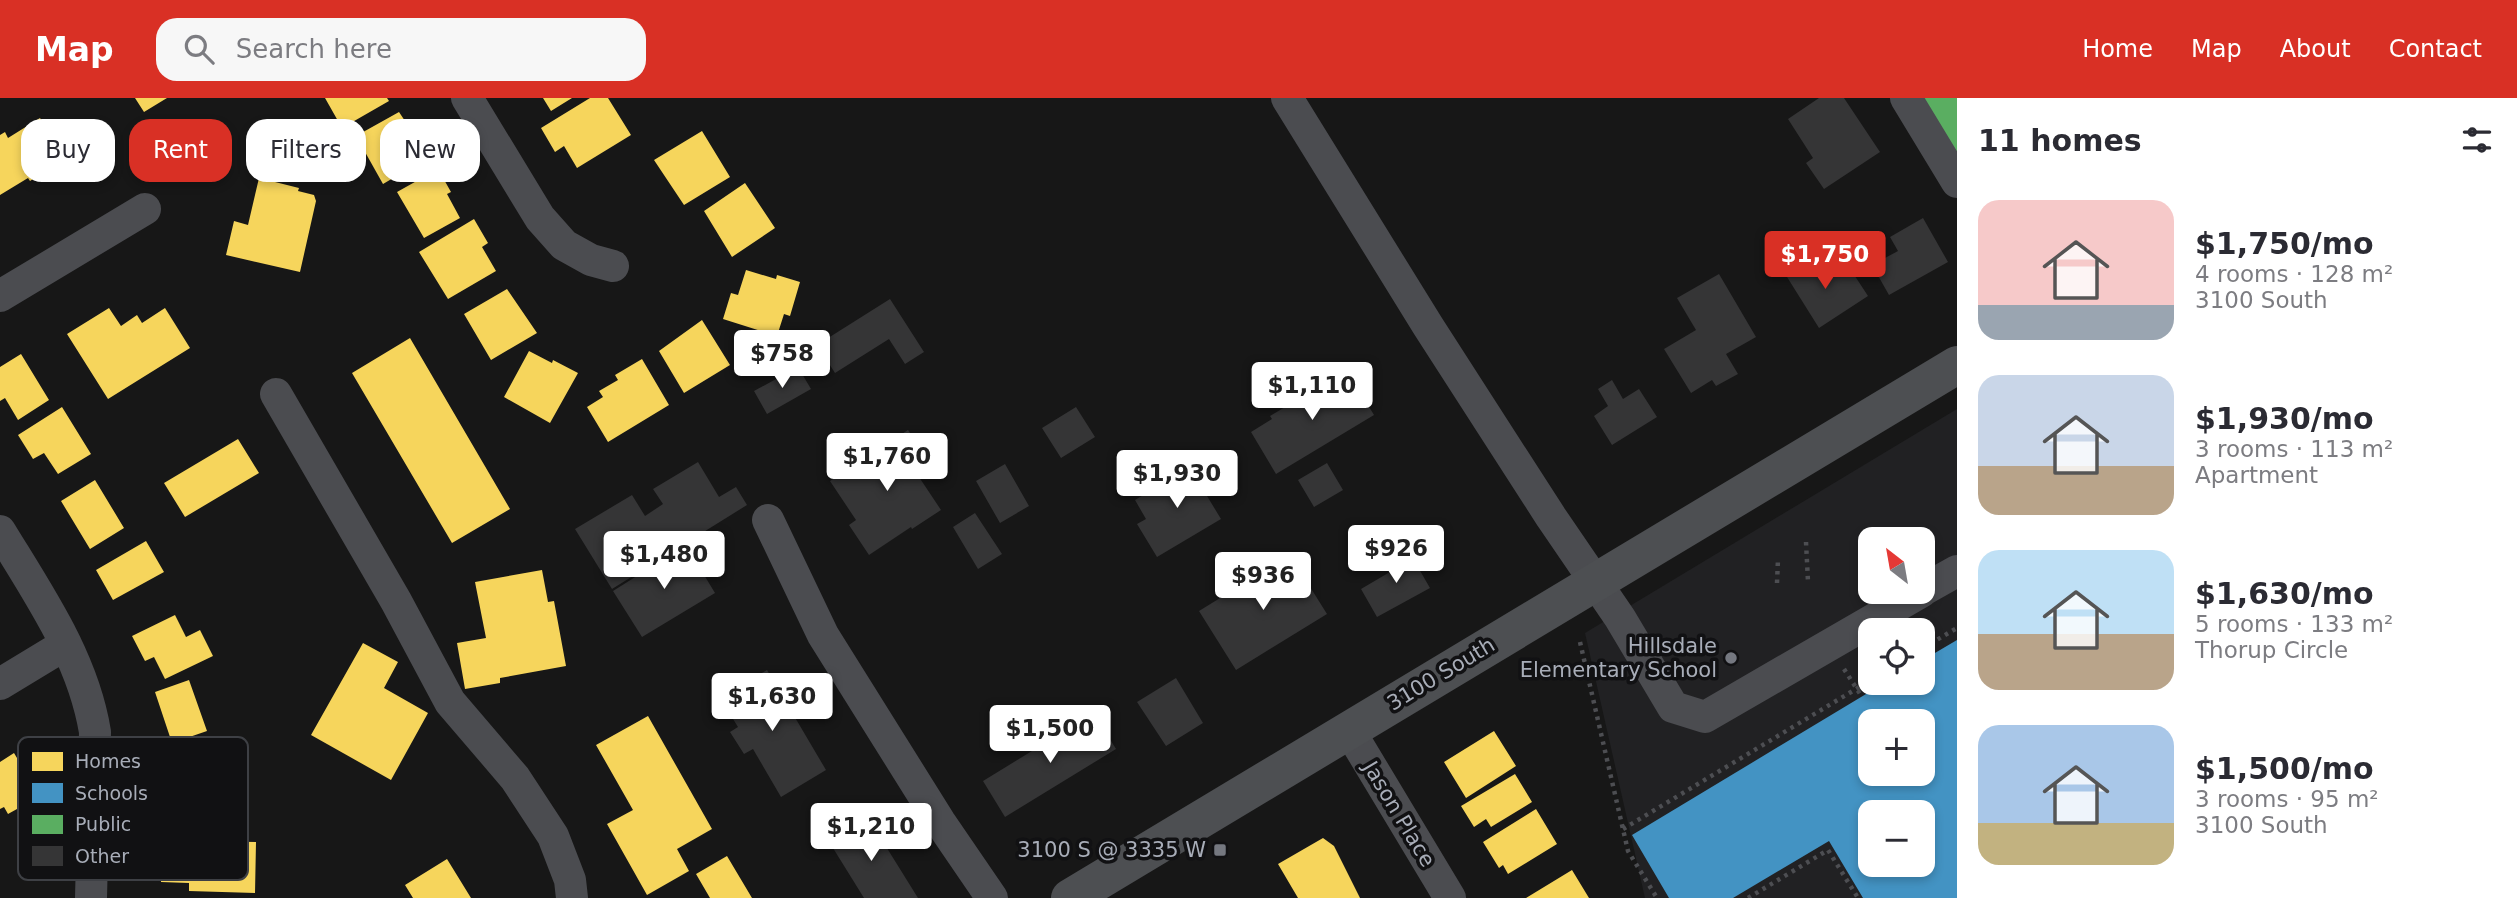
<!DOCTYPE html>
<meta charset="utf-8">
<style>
body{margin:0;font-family:"DejaVu Sans",sans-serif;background:#f7f7f7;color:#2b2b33;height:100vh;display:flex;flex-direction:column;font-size:26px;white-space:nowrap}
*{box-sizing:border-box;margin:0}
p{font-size:23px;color:#7c7c81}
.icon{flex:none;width:38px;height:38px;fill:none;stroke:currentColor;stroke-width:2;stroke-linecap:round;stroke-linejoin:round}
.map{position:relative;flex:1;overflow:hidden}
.panel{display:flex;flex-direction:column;background:#fff;width:560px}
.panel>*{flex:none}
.hud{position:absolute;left:21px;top:21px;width:665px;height:63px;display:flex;gap:14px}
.needle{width:46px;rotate:329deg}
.controls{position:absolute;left:1858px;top:429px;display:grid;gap:14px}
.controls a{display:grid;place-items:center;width:77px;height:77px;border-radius:14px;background:#fff;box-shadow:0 4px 10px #0003;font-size:35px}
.price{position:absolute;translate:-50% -60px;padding:0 16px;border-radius:7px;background:#fff;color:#222;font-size:23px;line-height:46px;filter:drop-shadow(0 2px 4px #0008)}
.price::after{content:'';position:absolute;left:50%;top:42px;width:21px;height:16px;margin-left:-10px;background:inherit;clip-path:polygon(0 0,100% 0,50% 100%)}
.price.active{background:#d93025;color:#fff}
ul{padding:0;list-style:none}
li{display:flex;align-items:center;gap:21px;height:175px;padding:0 21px}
li span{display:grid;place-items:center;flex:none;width:196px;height:140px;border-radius:21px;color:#555}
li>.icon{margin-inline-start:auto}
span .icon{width:84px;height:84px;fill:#fffc;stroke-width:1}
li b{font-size:30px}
h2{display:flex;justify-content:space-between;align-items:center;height:84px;padding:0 21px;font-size:30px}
.tag{padding:0 24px;border-radius:21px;background:#fff;box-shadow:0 4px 10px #0003;font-size:24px;line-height:63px}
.tag.active{background:#d93025;color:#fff}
header{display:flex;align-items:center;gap:42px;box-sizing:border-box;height:98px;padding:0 35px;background:#d93025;color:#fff}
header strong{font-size:33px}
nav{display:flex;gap:38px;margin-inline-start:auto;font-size:24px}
.search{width:490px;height:63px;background:#f7f7f7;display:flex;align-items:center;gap:18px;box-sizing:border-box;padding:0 24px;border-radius:21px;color:#7c7c81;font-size:26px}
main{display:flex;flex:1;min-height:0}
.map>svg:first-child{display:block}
.built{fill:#212123;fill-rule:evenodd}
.homes{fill:#f6d55c}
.schools{fill:#4393c3;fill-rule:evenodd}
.public{fill:#5aae61}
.building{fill:#353536}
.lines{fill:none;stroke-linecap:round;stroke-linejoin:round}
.path{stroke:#4d4e52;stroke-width:4.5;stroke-dasharray:3.5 5;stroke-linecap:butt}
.minor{stroke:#4b4c50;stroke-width:32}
.major{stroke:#4d4f52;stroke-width:38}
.poi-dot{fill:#757880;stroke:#111113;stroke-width:2.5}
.labels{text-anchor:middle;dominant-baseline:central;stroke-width:7;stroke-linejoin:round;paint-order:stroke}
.poi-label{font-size:21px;fill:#a8adb8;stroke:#111113;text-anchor:end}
.street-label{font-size:21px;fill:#a8adb8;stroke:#111113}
.key{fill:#111113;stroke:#3e4045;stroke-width:2}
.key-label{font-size:19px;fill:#a8adb8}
</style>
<header>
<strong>Map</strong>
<div class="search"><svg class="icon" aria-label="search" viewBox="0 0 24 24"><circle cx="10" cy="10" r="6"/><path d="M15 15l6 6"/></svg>Search here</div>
<nav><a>Home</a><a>Map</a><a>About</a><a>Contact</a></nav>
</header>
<main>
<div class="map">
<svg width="1957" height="800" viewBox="0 0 1957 800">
<rect width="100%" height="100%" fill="#171717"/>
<path class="built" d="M1957 311V800H1645L1585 535ZM1871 441H1923V494H1871ZM1871 532H1923V584H1871ZM1871 623H1923V676H1871ZM1871 714H1923V766H1871Z"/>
<path class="homes" d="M135 0H167L144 14Z
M325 0H387L389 3 342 30Z
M543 0H572L551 13Z
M590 0H608L631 37 577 70 564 48 555 54 541 30Z
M399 14 429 59 383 86 356 38Z
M40 20 65 61 30 83 28 80 0 97V37L5 34 8 40Z
M702 33 730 79 684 107 654 62Z
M438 71 451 94 447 96 460 120 424 140 397 94Z
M259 80 299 90 298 93 314 97 316 103 300 174 226 157 234 123 248 127Z
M745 85 775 130 732 159 704 113Z
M474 121 488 145 482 149 496 173 448 201 419 154Z
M746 172 776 181 777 177 800 184 790 218 784 216 777 238 723 221 731 195 738 197Z
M507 191 537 235 491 262 464 216Z
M109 210 121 228 137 217 142 225 165 210 190 250 108 301 67 236Z
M702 222 730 267 684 295 659 253Z
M410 240 510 411 452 445 352 275Z
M529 253 552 265 553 262 578 275 550 325 504 299Z
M21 256 49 302 18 322 5 300 0 303V269Z
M642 261 669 307 608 344 587 309 603 299 599 293 618 282 615 277Z
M62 309 91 356 58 376 44 355 33 361 18 337Z
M238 341 259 375 185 419 164 385Z
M95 382 124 430 90 451 61 403Z
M146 443 164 474 113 502 96 472Z
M542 472 548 504 554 503 566 568 500 580V585L465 591 457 545 486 540 475 484Z
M175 517 186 539 200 532 213 558 165 581 154 559 145 563 132 538Z
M363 545 398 564 384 590 428 615 391 682 311 637Z
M189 582 207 633 172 645 155 594Z
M648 618 712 731 677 751 689 773 647 797 607 726 633 712 596 647Z
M1494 633 1516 668 1466 700 1444 664Z
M14 655 44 705 22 719 17 711 8 716 4 709 0 711V664Z
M1515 676 1532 704 1491 729 1486 721 1474 729 1461 708Z
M1536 711 1557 746 1508 776 1503 767 1499 770 1483 744Z
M1323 740 1334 748 1360 800H1298L1278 766Z
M198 743 256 744 255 795 189 793V785L161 784 162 757 197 758Z
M727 758 752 800H710L696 776Z
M447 761 471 800H413L405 787Z
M1572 772 1589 800H1526Z"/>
<path class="schools" d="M1957 542V800H1863L1829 743 1733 800H1669L1632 737 1886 584H1923V562ZM1871 623H1923V676H1871ZM1871 714H1923V766H1871Z"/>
<path class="public" d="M1921 0H1957V60Z"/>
<path class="building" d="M1819 0H1844L1880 54 1824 91 1806 65 1813 60 1788 21Z
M1923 120 1948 164 1889 197 1872 167 1898 153 1890 139Z
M1796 162 1801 172 1817 162 1829 182 1849 169 1868 198 1819 230 1782 171Z
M1719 176 1756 239 1726 256 1738 276 1716 288 1712 282 1691 295 1664 251 1696 232 1677 200Z
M890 201 924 254 905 266 889 241 835 275 817 247Z
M798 269 811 291 767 316 754 293Z
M1347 272 1374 317 1276 376 1251 334 1272 321 1270 318Z
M1612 282 1623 301 1639 291 1657 319 1612 347 1594 318 1608 308 1598 291Z
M1076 309 1095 339 1061 360 1042 330Z
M908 332 931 366 917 376 941 412 912 431 911 429 869 457 849 427 856 422 830 383Z
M698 364 719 399 736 389 747 407 612 491 575 431 632 397 645 418 663 406 653 391Z
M1198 364 1212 388 1204 393 1221 421 1157 459 1137 426 1146 421 1135 402Z
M1327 365 1343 392 1314 409 1298 382Z
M1005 366 1029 408 1000 425 976 383Z
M975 415 1002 456 978 471 953 429Z
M686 447 715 495 642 539 613 493Z
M1408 452 1430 490 1377 519 1361 491 1395 471 1391 462Z
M1290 457 1327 516 1236 572 1199 513Z
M767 572 826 672 781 699 753 651 744 656 730 634 738 629 720 600Z
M1176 580 1203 625 1166 648 1137 604Z
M1094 615 1116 651 1005 719 983 683Z
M867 718 918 800H864L828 742Z"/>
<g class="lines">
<path class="path" d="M1806 444 1808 484
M1777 485 1778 461
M1580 544 1628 753 1657 800
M1923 550 1957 530
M1844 571 1862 599
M1623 731 1871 582
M1748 800 1828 752 1858 800"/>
<path class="minor" d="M467 0 540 120 564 147 591 162 613 168
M1287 0 1428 228 1551 419 1620 520 1673 609 1705 619 1921 494
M1906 0 1957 84
M0 198 145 111
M276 296 396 503 450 604 515 680 553 738 570 782 572 800
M768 422 823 537 940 724 992 800
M0 433C39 497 83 560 95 634L91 800
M1923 492 1957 473
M0 586 66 546
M1349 632 1450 800"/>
<path class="major" d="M1070 800 1957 267"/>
</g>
<g class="poi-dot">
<circle cx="1731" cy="560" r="7"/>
<rect x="1213" y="745" width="14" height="14" rx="3.5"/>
</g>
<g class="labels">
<g class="poi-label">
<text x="1717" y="548">Hillsdale<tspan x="1717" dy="24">Elementary School</tspan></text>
<text x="1206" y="752">3100 S @ 3335 W</text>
</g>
<g class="street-label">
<text transform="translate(1441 576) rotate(-31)">3100 South</text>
<text transform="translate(1399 716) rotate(59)">Jason Place</text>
</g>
</g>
<rect x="18" y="639" width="230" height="143" rx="10" class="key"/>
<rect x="32" y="654" width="31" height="19" fill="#f6d55c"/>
<rect x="32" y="685" width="31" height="20" fill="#4393c3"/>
<rect x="32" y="717" width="31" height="19" fill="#5aae61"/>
<rect x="32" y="748" width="31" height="20" fill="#353536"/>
<g class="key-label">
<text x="75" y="670">Homes</text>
<text x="75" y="702">Schools</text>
<text x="75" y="733">Public</text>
<text x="75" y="765">Other</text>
</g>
</svg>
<div class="controls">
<a><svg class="needle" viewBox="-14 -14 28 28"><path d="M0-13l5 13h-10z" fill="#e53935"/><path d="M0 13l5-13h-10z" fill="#7c7c81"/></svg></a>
<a><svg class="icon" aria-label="locate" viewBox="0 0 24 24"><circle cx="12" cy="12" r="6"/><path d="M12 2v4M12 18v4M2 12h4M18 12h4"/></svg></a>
<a>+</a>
<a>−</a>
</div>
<b class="price active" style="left:1825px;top:193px">$1,750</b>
<b class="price" style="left:782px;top:292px">$758</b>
<b class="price" style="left:1312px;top:324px">$1,110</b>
<b class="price" style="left:887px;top:395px">$1,760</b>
<b class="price" style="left:1177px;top:412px">$1,930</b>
<b class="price" style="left:1396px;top:487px">$926</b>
<b class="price" style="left:664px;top:493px">$1,480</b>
<b class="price" style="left:1263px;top:514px">$936</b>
<b class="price" style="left:772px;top:635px">$1,630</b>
<b class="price" style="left:1050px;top:667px">$1,500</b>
<b class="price" style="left:871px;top:765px">$1,210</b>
<div class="hud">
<a class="tag">Buy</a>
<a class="tag active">Rent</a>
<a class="tag">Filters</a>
<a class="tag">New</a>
</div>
</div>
<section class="panel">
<h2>11 homes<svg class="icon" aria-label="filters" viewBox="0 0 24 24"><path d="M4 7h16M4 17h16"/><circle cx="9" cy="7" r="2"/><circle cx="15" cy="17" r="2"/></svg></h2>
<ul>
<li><span style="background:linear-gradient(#f6c9c9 75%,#9aa5b1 0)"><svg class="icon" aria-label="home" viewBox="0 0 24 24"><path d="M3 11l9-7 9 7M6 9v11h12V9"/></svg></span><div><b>$1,750/mo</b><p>4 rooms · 128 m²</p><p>3100 South</p></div></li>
<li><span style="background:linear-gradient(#c9d6e8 65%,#b9a48a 0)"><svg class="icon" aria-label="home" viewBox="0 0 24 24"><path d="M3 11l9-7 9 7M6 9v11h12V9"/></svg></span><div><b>$1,930/mo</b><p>3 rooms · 113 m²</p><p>Apartment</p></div></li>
<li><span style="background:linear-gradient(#bfe0f5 60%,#b9a48a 0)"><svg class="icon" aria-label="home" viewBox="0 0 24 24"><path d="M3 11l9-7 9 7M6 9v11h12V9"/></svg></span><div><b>$1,630/mo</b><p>5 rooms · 133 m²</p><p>Thorup Circle</p></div></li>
<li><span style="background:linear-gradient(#a9c7e8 70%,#c2b280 0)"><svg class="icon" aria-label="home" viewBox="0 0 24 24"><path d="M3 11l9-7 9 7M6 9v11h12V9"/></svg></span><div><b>$1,500/mo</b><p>3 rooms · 95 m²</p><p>3100 South</p></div></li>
</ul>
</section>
</main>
